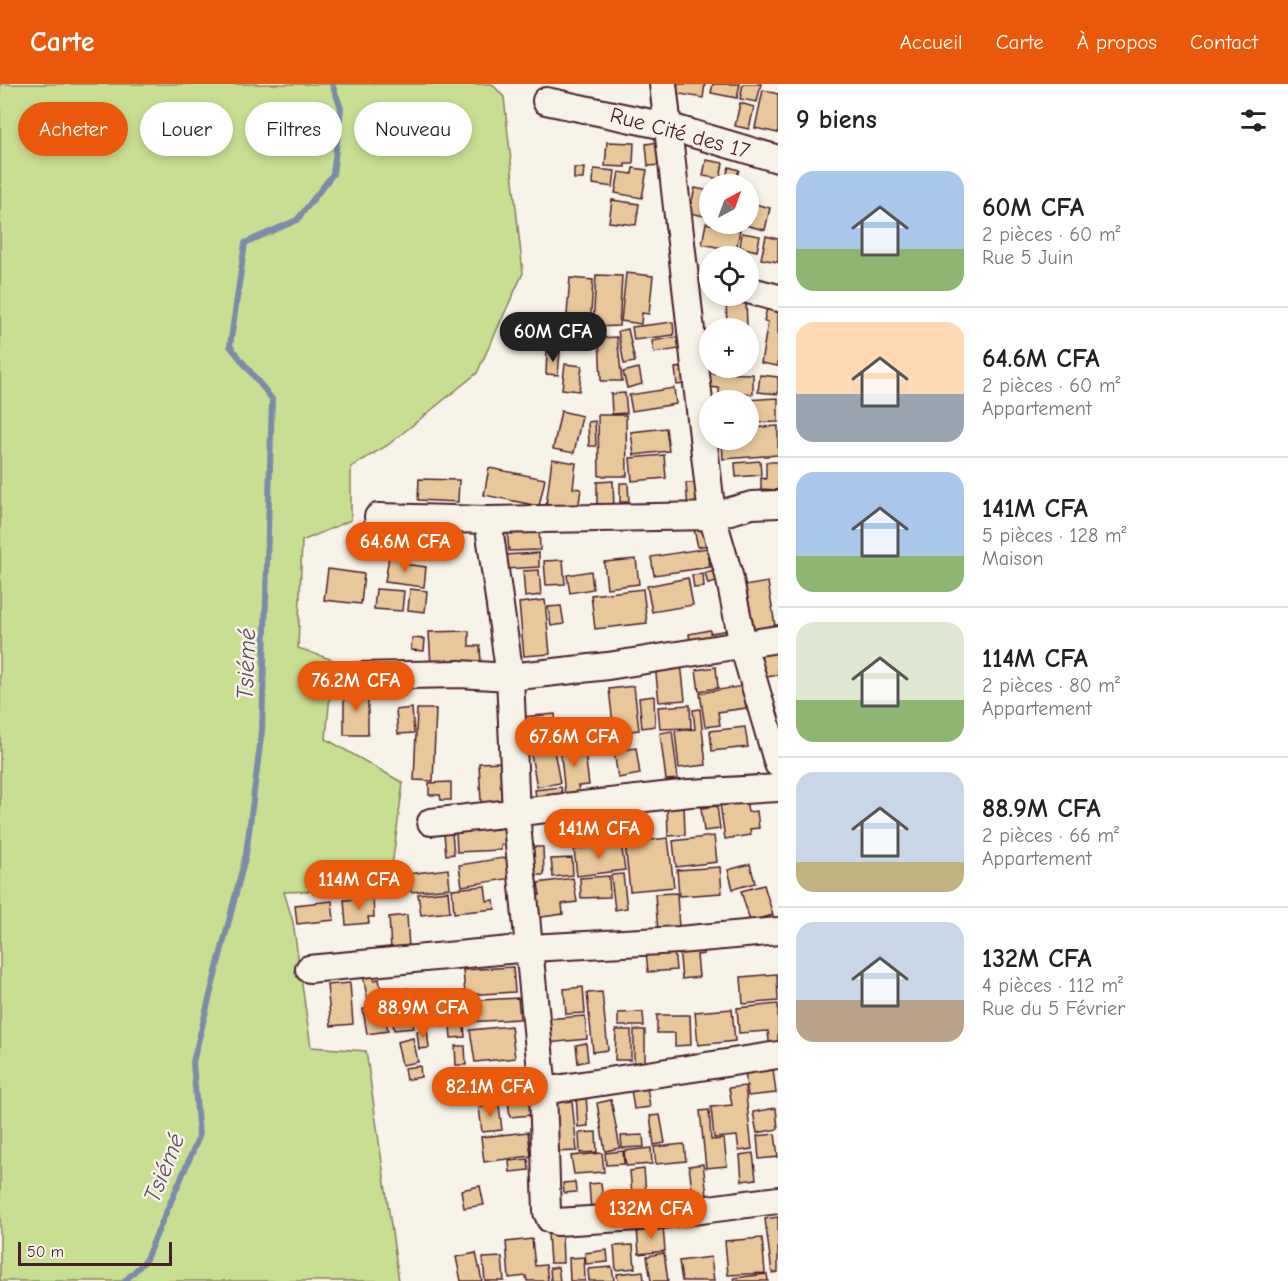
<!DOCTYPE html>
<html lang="fr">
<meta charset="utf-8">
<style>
body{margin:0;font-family:"Comic Neue",sans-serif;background:#f6f6f6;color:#222;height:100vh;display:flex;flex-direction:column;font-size:22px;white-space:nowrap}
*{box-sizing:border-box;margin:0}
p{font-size:20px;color:#767676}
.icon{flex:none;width:33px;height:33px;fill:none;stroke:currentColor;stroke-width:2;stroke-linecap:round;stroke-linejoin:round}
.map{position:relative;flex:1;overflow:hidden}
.panel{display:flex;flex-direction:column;background:#fff;width:510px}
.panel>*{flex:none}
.guide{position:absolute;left:18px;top:18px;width:570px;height:54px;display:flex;gap:12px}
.needle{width:39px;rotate:41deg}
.tools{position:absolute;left:699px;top:90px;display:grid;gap:12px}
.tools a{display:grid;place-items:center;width:60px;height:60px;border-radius:50%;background:#fff;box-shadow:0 3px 9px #0003;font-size:30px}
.scale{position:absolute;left:18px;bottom:15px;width:154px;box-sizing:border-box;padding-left:6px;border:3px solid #4a1f2b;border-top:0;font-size:16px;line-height:21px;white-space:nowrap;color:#4a1f2b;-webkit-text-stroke:4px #f7f3e8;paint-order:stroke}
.price{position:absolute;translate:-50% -51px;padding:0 14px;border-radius:21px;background:#ea580c;color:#fff;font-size:20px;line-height:39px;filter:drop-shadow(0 2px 3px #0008)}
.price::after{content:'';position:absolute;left:50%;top:36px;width:18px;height:14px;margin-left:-9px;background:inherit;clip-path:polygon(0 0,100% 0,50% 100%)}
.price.current{background:#222;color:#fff}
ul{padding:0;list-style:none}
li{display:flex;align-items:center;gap:18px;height:150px;padding:0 18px}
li+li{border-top:2px solid #e0e0e0}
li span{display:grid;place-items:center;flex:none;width:168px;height:120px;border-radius:18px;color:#555}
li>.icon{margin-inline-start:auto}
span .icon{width:72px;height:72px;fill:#fffc;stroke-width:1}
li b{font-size:26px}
h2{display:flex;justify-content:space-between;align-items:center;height:72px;padding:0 18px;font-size:26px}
.chip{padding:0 21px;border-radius:27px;background:#fff;box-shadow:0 3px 9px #0003;font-size:21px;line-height:54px}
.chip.current{background:#ea580c;color:#fff}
header{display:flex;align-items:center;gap:36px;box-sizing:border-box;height:84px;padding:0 30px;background:#ea580c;color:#fff}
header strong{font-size:28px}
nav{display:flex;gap:33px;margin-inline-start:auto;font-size:21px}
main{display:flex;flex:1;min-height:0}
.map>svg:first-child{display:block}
.green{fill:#c8de93;stroke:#897e5f;stroke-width:1.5}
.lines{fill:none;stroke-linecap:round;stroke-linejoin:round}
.stream{stroke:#7b8ca8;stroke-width:6}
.building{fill:#e8c89a;stroke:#4a1f2b;stroke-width:1.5}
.minor-casing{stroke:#4a1f2b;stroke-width:30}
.minor{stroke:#f7f3e8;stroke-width:26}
.labels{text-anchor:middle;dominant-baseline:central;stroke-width:5;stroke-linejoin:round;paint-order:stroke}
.street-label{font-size:22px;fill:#4a1f2b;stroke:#f7f3e8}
.water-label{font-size:24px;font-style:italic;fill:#5e4c5f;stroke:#f7f3e8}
</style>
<header>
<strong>Carte</strong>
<nav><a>Accueil</a><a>Carte</a><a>À propos</a><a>Contact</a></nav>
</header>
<main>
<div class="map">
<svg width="778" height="1197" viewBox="0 0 778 1197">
<rect width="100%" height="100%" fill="#f7f3e8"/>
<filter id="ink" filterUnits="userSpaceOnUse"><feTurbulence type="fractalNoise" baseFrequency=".0167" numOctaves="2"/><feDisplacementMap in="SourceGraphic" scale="12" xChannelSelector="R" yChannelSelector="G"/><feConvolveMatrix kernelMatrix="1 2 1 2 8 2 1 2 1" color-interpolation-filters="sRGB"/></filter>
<g filter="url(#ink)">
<path class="green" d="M0 0H492L504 13 523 189 477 289 388 361 351 383V436L302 457 298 564 333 576 326 655 403 699 389 805 284 808 293 838 311 963 366 967 399 1197H0Z"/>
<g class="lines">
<path class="stream" d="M125 1197 145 1177 199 1053 193 978 246 770 262 646 272 315 230 262 245 159 297 136 333 90 341 24 332 0"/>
</g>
<path class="building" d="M676 0H705L703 14 674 9Z
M713 0H740L737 14 711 9Z
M743 0H761L757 18 740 15Z
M763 6 778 10V49L755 44Z
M740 19 754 23 749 45 735 42Z
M607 58 634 59 633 80H625V83L605 82Z
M659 58 662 81 648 82 646 60Z
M706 76 723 79 720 95 703 92Z
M729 83 739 86 736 95 726 92Z
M574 84H584L583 95H574Z
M633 84 647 86 642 114 615 109 619 88 632 90Z
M594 85 615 87 613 103 593 100Z
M695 104 710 107V133L689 129Z
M612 116 639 120 636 141 609 138Z
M748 118 770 124 765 146 741 140H748Z
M706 139 740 146 736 167 702 160Z
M742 149 760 152 757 167 740 163Z
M766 152 778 155V178L761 175Z
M626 189 653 192 649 230 642 229 641 240 621 237Z
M596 191 622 192 619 242 593 243Z
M570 194 593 196 590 245 566 243Z
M746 215 747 243H727L726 216Z
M767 224 778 226V282L761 279 768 238 764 237Z
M673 238 674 251 634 256 632 243Z
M628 245 635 278 624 280 618 247Z
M617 253 622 297H601L599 254Z
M677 253 679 265 654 269 652 257Z
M547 267 560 268 558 291 546 290Z
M565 280 582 282 579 307 562 305Z
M683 283 684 300 677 301 675 284Z
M639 284 642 300 627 304 623 288Z
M708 289 753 290V310H719V304L709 303Z
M760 291 778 293V310L758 308Z
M674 304 676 320 632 327 629 311Z
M625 309 627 329 612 330 611 310Z
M778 314V338L748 339V316H744Z
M561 327 582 332 574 369 553 365Z
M598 331H626L627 392H599Z
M595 337 596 362H589L588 338Z
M778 342V371L723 375 722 356H748V344Z
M666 344 669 367 634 371 631 348Z
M664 371 666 394 632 397 630 374Z
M552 375 576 379 573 404 581 405 578 426 546 422Z
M760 377 761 391 736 393 735 379Z
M766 378H778V406L761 405V394L766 395Z
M489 384 545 395 539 422 484 411Z
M419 395 459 396 458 418 418 416Z
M613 397 614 426H597V398Z
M620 399H628L629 418H620Z
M686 399H697L698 425 688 426Z
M703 434 708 461 698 463 692 436Z
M539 443 540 466 509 467 507 444Z
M707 464 710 483 654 491 651 473Z
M539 469V483L504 485 503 471Z
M389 472 405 474 404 480 426 483 424 503 385 498Z
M636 475 639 500 607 504 604 478Z
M563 476 565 500 546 501 544 477Z
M328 485 364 490 361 520 324 516Z
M539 486 541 511 525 513 523 487Z
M591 487 593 505 570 509 567 491Z
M715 487 717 498 708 500 705 489Z
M703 490 704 503 694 504 692 491Z
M688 494 693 521 652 528 647 502Z
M768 498 775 542 752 546 744 502Z
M376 505 404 507 402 527 374 525Z
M410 505 427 507 425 528 408 526Z
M643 505 647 539 595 545 591 511Z
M545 516 550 570 524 572 519 519Z
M561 522 564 540 551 542 548 523Z
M710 546V549L729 546 731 558 691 565 689 550Z
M469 547V562H480L481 581 431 582 429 548Z
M412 554 425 555 424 567 411 566Z
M778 559V591L767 593 757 564Z
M681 579 685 616 659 618 655 581Z
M716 583 718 604 699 607 696 586Z
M634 602 639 646 614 649 609 605Z
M743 602 746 624 718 628 720 641 705 643 700 609Z
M344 605H368V651H344Z
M654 612 655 642 642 644 639 614Z
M690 621 691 644 660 645 658 623Z
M412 624 414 649 398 650 396 626Z
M417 625H436L433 697 414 696Z
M700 625 706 681 679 684 675 647 695 645 693 626Z
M555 630 557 656 525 658 522 633Z
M745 643 748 663 712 667 710 647Z
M672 647 678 695 666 696 660 649Z
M629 651V661L619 662 618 652Z
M584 660 589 701 578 702 579 709 565 711 560 662Z
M553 661 560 699 537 703 530 665Z
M636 664 640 690 618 694 614 667Z
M502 678 504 718H481L479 679Z
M451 698V716H441L440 711H429V699Z
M561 703 563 716 537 720 535 706Z
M746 717 748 728 757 727 759 744 750 745 751 751 725 755 720 720Z
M667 720H684L685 751 668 752Z
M717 722 720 745 704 747 701 724Z
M499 736H507L509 760 501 761V766L457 768 456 748 499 745Z
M452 749 454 770 446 771 444 750Z
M714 752 717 778 676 783 673 757Z
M668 754 674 803 630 807 625 759Z
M621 759 625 786 577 792 574 765Z
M528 763H543L544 791H529Z
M509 773 513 794 462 802 459 781Z
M572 774 573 791 553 793 551 775Z
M750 780 755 799 733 805 728 786Z
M720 783 722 809 679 812 677 786Z
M448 785 450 804 411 808 408 790Z
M623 790 627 824 615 826 611 791Z
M609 792 610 813 581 814 580 794Z
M573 794 577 818 562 820 563 830 535 834 532 812 540 811 538 799Z
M764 801 773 831 750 837 741 807Z
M485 802 487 817 494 816 495 825 454 829 452 805Z
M448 807 450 828 421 831 418 810Z
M677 809 679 845 658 847 655 810Z
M373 814 374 833H368L369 839 346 841 344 816Z
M332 817 334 836 297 840 295 821Z
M407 831 409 865 391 866 389 833Z
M703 862 704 870 697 871 699 893 682 895 679 864Z
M674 865 676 886 648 888 646 867Z
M513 883 515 908 465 911 463 886Z
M373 888 374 896 379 895 388 947 367 950 363 925 374 923 373 913 367 914 363 890Z
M777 890 778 917 743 920 741 893Z
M350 899 353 940 331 942 327 901Z
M583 903 585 929 566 930 564 905Z
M408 904 414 944 394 946 388 907Z
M602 908 608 966 593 968 587 909Z
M518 914 520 935 466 938 465 917Z
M456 918 459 937 423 942 420 923Z
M778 920V966L770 967 768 947 739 949 737 924Z
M732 925 735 957 698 961 695 928Z
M643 928 644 942H618V929Z
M657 931H690L691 961 675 962V949H657Z
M585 932 587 955 547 959 544 935Z
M464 941 465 953 451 954 450 942Z
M511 942 515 974 475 978 470 946Z
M427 945 429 964 419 965 417 947Z
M616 946H631V976H615Z
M634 946H645V980L634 979Z
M413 954 418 978 402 981 397 958Z
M586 959 588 977 578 979 576 961Z
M455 962H465L466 981H456Z
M420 982 421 993 406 996 404 984Z
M773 985 776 1009 748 1012 745 987Z
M745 1002 752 1065 739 1067 737 1052 714 1054 711 1023 732 1021 729 1004Z
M647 1003 650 1023 634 1025 631 1005Z
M586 1010 588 1042 578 1043 576 1011Z
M529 1014 531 1031 510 1033 508 1016Z
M611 1016 620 1064 605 1067 597 1019Z
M572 1017 577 1067 553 1068 549 1019Z
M499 1021 502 1046 482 1048 479 1023Z
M776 1024 778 1045 757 1049 753 1028Z
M709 1026 711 1056 724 1055 727 1082 706 1084 700 1027Z
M660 1031 665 1059 654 1061 650 1032Z
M528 1048 531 1072 484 1078 481 1053Z
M596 1048 597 1068 580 1069 579 1049Z
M775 1050 778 1073 759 1075 757 1052Z
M643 1051 644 1063 622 1064 621 1052Z
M684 1060 686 1077 656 1080 654 1063Z
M651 1064 652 1080 626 1082 624 1067Z
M623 1067 624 1080 606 1081 605 1069Z
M602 1069 604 1088 574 1090 571 1072Z
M753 1069 756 1095 742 1097 740 1071Z
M528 1075 529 1086 510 1088 509 1077Z
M703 1080 707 1111 693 1113 689 1082Z
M644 1085 646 1109 632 1110 630 1087Z
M575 1098 576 1108 564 1109 563 1099Z
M601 1099 604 1126 591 1127 589 1100Z
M480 1102 484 1121 464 1124 461 1106Z
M778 1133V1188L772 1189 765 1135Z
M663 1142 665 1167 639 1170 637 1145Z
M562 1149 563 1179H550L548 1150Z
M762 1154 765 1189 728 1191 725 1157Z
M532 1155 535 1182 546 1181 548 1197H527L526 1192 509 1194 506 1158Z
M633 1161 635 1184 616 1186 614 1162Z
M607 1166 608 1178 586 1180 585 1169Z
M476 1169 482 1197H461L456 1173Z
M664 1169 668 1197H651L647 1172Z
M502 1173 504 1197H485L483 1174Z
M584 1173 585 1197H570L569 1174Z
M711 1173 714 1197H682L679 1177Z
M558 1183 560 1197H551L550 1184Z
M612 1183 614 1197H589L588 1185Z
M643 1187 644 1197H618L617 1190Z
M767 1190 768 1197H735L734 1194Z"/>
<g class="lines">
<g class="minor-casing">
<path id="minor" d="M663 0 712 432 729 491 743 561 778 680
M546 17 670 43 778 75
M748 206 778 214
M378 433 488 436 712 432 752 421 778 420
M488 436 510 593 516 730 543 1007 547 1128 550 1135 557 1138 655 1132 778 1116
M358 592 459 590 510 593 608 582 778 555
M431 738 690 709 778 704
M309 885 530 864 679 856 778 847
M543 1007 778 971"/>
</g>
<use href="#minor" class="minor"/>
</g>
</g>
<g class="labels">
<g class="street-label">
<text transform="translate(680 49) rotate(15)">Rue Cité des 17</text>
</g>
<g class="water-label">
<text transform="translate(246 580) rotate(-88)">Tsiémé</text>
<text transform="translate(164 1084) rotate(-68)">Tsiémé</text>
</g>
</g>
</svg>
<div class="tools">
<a><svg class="needle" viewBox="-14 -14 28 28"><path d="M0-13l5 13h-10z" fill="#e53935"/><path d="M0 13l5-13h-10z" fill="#767676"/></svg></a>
<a><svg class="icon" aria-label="locate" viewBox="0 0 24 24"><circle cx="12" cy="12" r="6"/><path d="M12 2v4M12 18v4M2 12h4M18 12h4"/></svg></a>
<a>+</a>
<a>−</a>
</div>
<div class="scale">50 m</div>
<b class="price current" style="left:553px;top:279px">60M CFA</b>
<b class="price" style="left:405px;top:489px">64.6M CFA</b>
<b class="price" style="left:356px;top:628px">76.2M CFA</b>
<b class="price" style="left:574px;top:684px">67.6M CFA</b>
<b class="price" style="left:599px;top:776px">141M CFA</b>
<b class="price" style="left:359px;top:827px">114M CFA</b>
<b class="price" style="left:423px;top:955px">88.9M CFA</b>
<b class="price" style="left:490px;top:1034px">82.1M CFA</b>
<b class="price" style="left:651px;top:1156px">132M CFA</b>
<div class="guide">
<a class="chip current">Acheter</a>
<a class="chip">Louer</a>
<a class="chip">Filtres</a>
<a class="chip">Nouveau</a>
</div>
</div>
<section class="panel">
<h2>9 biens<svg class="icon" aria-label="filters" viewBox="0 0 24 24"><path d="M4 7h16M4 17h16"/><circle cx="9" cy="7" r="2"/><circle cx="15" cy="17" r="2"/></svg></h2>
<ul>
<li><span style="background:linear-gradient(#a9c7e8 65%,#8fb573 0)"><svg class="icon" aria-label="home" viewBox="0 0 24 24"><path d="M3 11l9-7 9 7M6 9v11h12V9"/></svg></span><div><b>60M CFA</b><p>2 pièces · 60 m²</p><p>Rue 5 Juin</p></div></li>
<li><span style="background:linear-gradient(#ffd9b3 60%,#9aa5b1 0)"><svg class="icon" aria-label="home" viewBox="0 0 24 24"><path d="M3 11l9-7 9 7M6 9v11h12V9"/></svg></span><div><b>64.6M CFA</b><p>2 pièces · 60 m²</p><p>Appartement</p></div></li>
<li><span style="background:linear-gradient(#a9c7e8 70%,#8fb573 0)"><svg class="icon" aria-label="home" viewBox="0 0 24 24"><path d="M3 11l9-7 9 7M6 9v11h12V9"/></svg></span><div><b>141M CFA</b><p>5 pièces · 128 m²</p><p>Maison</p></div></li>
<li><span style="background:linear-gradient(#dfe7d0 65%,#8fb573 0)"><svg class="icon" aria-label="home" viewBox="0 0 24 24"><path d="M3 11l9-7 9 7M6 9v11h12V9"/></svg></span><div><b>114M CFA</b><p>2 pièces · 80 m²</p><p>Appartement</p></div></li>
<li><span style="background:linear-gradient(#c9d6e8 75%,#c2b280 0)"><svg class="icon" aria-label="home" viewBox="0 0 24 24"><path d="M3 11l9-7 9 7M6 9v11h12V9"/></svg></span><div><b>88.9M CFA</b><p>2 pièces · 66 m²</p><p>Appartement</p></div></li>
<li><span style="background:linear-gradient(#c9d6e8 65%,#b9a48a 0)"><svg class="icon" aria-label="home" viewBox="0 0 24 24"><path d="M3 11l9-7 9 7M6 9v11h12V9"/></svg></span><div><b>132M CFA</b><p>4 pièces · 112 m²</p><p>Rue du 5 Février</p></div></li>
</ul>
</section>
</main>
